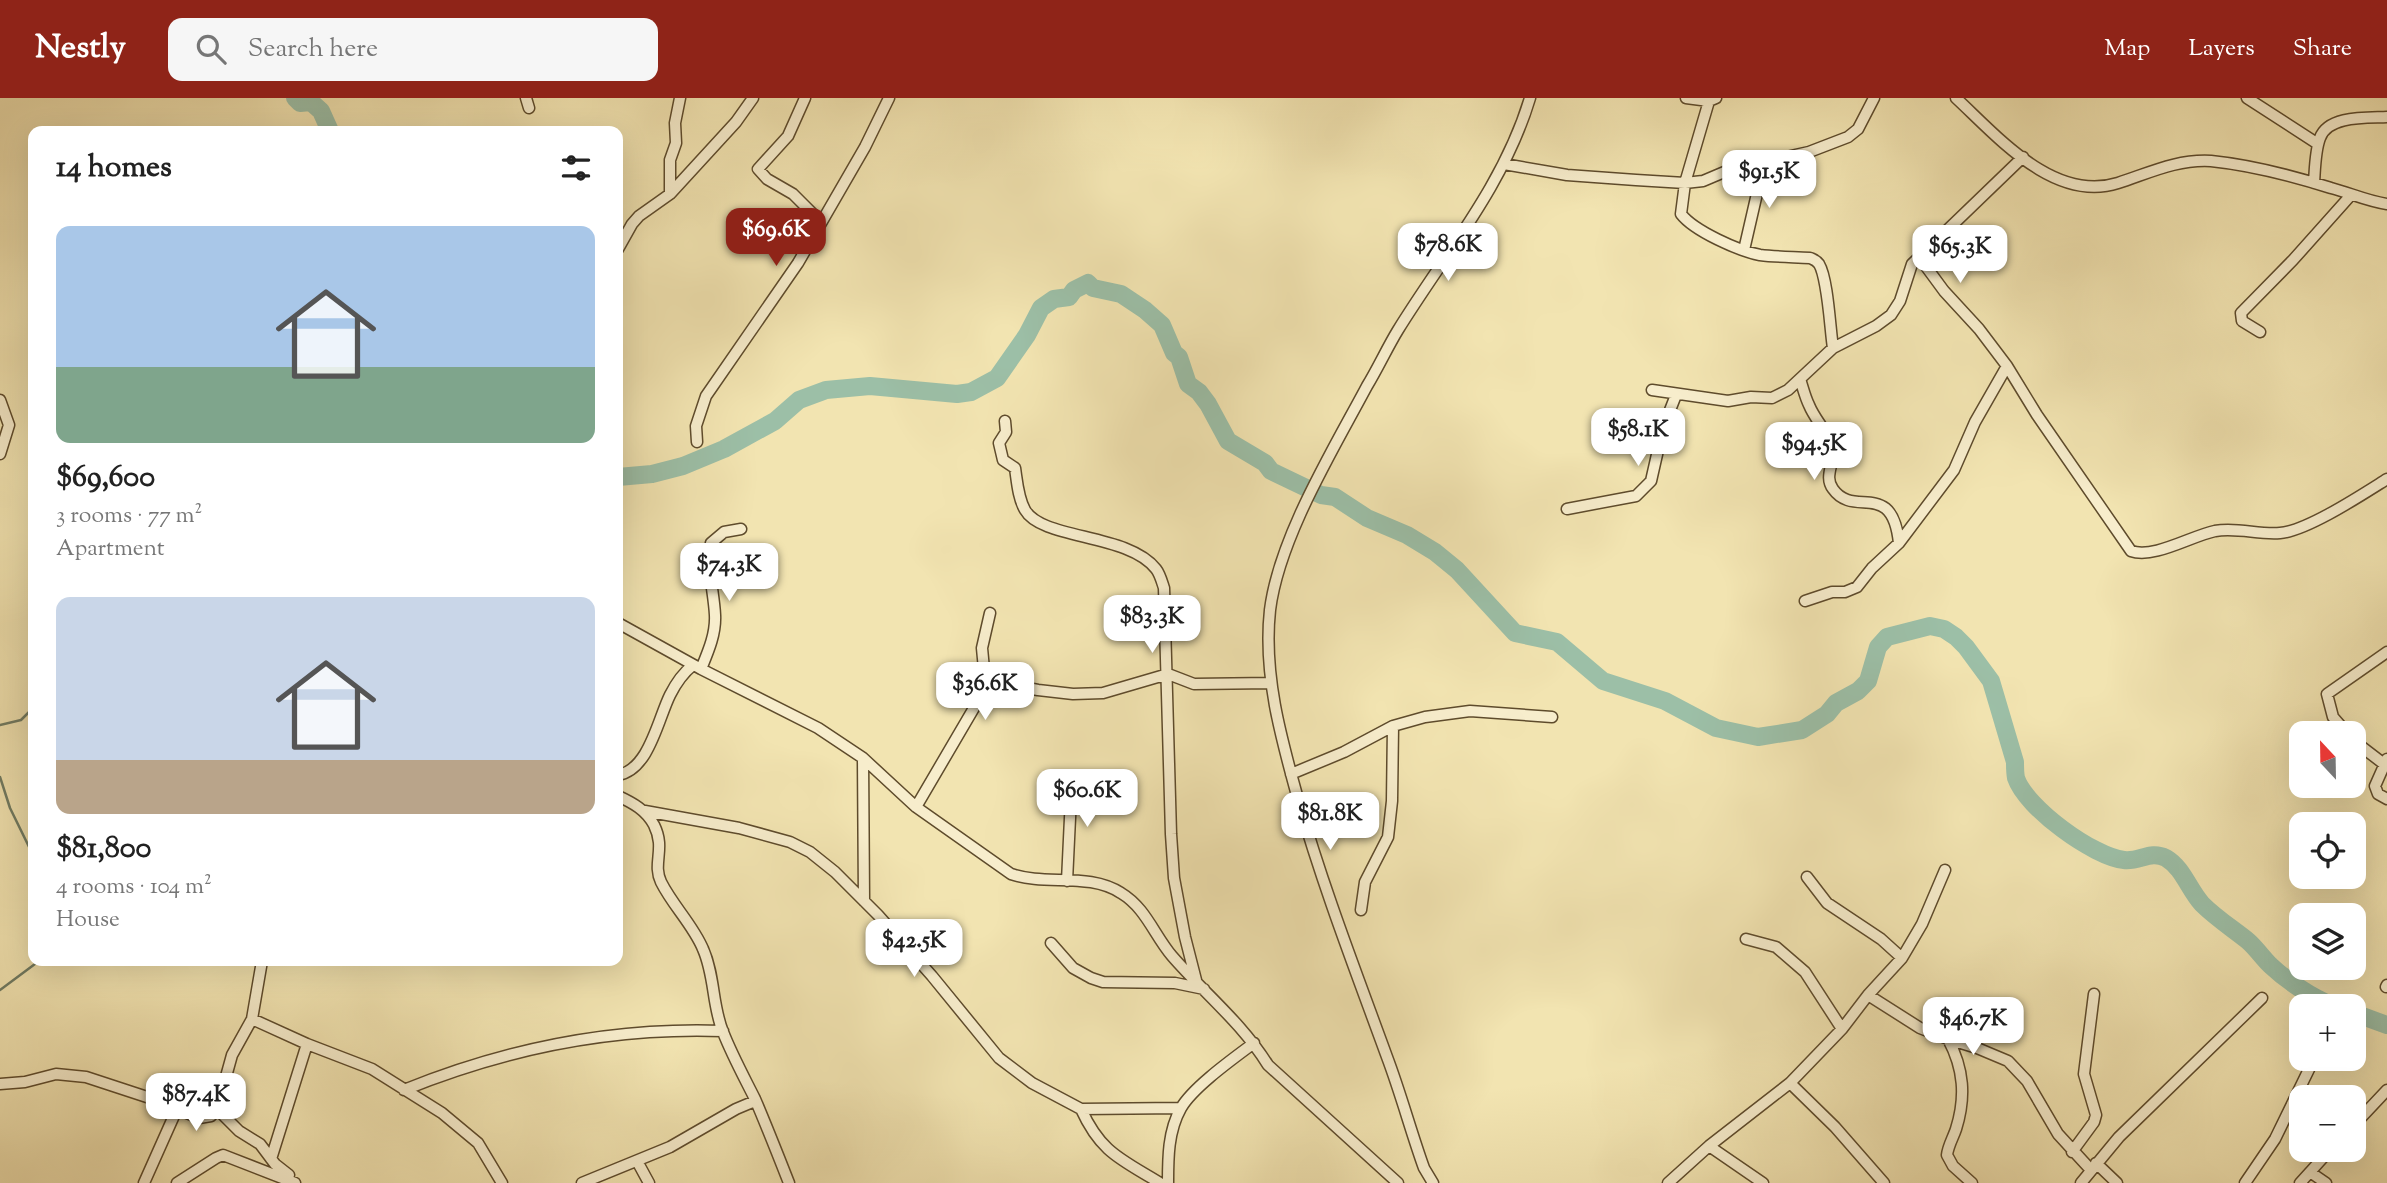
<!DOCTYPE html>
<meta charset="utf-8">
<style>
body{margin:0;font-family:"Sorts Mill Goudy",serif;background:#f6f6f6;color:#222;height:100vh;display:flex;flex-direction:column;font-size:26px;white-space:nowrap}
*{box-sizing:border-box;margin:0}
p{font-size:23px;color:#767676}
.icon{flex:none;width:38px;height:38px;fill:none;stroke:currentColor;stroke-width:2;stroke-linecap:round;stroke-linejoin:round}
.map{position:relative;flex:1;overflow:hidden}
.panel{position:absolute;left:28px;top:28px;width:595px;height:840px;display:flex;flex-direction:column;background:#fff;border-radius:14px;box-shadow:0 7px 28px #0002}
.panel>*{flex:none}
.needle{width:46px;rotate:338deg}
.tools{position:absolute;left:2289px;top:623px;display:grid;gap:14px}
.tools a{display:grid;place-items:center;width:77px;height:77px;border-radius:14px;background:#fff;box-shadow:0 7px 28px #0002;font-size:35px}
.price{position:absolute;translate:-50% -60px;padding:0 16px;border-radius:14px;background:#fff;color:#222;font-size:23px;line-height:46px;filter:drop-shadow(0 2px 4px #0008)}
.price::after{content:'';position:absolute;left:50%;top:42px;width:21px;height:16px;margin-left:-10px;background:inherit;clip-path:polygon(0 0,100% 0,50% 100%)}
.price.active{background:#8f2418;color:#fff}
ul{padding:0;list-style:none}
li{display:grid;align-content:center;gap:14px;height:371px;padding:0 28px}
li span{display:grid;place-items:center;height:217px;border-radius:14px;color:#555}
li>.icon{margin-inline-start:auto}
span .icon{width:126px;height:126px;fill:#fffc;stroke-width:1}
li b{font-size:30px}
h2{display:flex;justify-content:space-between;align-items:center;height:84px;padding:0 28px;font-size:30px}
header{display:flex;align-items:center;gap:42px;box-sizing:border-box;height:98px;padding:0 35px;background:#8f2418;color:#fff}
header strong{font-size:33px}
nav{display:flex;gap:38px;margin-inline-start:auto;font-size:24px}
.search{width:490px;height:63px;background:#f6f6f6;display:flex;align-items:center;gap:18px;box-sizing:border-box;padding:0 24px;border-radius:14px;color:#767676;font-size:26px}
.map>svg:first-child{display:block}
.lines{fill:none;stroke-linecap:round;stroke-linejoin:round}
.stream{stroke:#707c64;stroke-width:2.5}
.river{stroke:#9cbfa7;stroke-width:18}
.street-casing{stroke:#5e4b2c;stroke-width:13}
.street{stroke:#f7edcc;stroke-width:10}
</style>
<header>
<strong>Nestly</strong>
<div class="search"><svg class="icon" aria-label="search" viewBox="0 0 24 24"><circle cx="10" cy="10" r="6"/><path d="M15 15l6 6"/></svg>Search here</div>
<nav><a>Map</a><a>Layers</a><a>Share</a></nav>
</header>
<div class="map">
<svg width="2387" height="1085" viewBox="0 0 2387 1085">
<rect width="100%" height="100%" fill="#f2e4b1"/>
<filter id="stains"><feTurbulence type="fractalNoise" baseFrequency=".00286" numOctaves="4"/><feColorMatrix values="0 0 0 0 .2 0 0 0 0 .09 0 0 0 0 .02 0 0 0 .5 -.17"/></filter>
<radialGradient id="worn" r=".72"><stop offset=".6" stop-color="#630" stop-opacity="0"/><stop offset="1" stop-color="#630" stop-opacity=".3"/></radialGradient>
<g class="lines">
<path class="stream" d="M0 627 21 622 33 610
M0 679 10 710 33 757
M0 892 39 863"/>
<path class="river" d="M295 0 300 5 311 4 321 13 330 33
M618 379 652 376 683 368 724 351 775 323 799 302 826 292 870 288 957 296 971 294 997 280 1027 237 1041 210 1054 201 1069 199 1074 192 1088 185 1093 190 1121 196 1145 212 1162 227 1174 255 1179 259 1188 286 1199 294 1208 306 1228 343 1265 365 1271 373 1321 397 1335 399 1367 420 1407 437 1435 454 1457 472 1515 535 1557 544 1603 583 1665 603 1716 630 1758 639 1802 632 1827 616 1836 605 1858 593 1868 583 1878 549 1887 539 1930 528 1944 531 1956 539 1966 549 1991 583 2015 664C2015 670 2015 675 2016 680 2026 710 2094 759 2124 762 2140 764 2150 752 2166 760 2183 770 2189 792 2202 806 2216 820 2233 831 2248 843 2256 850 2262 859 2270 867 2287 883 2311 899 2333 908
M2354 915 2387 927"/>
<g class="street-casing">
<path id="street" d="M526 0 529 10
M805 0 788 38 758 71 767 81 793 96 821 124
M1686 0 1709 3 1716 0
M1956 0C1998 39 2054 105 2118 85 2149 75 2177 61 2211 63 2250 67 2293 78 2331 90 2350 95 2367 103 2387 106
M2247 0 2318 46
M1709 3 1685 85 1681 116C1694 133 1739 153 1760 157 1776 159 1794 159 1810 160 1815 162 1816 162 1819 166 1828 181 1830 231 1833 250
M1504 66 1567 77 1636 82 1685 85 1703 83 1729 72 1809 54 1848 39 1858 31 1874 0
M2314 85C2315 71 2315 53 2320 40 2328 17 2368 20 2387 19
M670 96V62L676 45 675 25 680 0
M618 151 632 126 639 118 670 96 736 24 753 0
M1744 152 1764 65
M1919 159 1944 193 1979 231 2007 268 2037 317 2131 453C2154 461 2191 438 2215 433 2237 429 2259 437 2280 435 2307 433 2363 396 2387 381
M2260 234 2242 223 2241 215 2293 162 2351 97
M1800 281C1803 290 1805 299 1809 307 1815 322 1828 334 1832 349 1836 364 1823 378 1833 391 1854 421 1892 380 1899 445
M1652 292 1728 303 1751 299 1772 300 1788 292 1833 250 1876 228 1891 217 1900 203 1912 166 2023 59
M0 302 9 327 0 356
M1005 323 1006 334 999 345 1003 362 1015 370C1017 383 1018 400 1025 412 1042 442 1128 435 1156 471 1160 476 1162 484 1164 490L1171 736 1174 780 1185 839 1196 882
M697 344 696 328 706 298 798 165 865 49 889 0
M1567 411 1636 398 1651 383 1663 330 1676 297
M1805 503 1832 494H1845L1857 489 1872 470 1899 445 1954 372 1975 324 2007 268
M618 525 701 571 818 630 863 660 916 709 1011 776C1046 788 1089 774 1121 795 1146 810 1154 837 1172 858 1205 896 1241 924 1268 967L1398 1085
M701 571C708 554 716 536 715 517 714 494 706 468 711 445L724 434 741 431
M985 582 1038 592 1073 596 1103 595 1168 576 1194 586 1271 585
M2347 635 2333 619 2327 596 2387 554
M2354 643 2384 666
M863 660 864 803
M2387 661 2375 688 2378 696 2387 701
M1291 676 1344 654 1393 628 1425 619 1470 613 1552 619
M618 677C649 672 658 621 670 597 676 585 683 575 693 567
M618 698C633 705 646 712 654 727 666 751 652 765 661 784 673 808 693 827 703 851 715 878 712 907 723 934 732 957 744 979 755 1001 767 1029 778 1057 789 1085
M916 709 981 598 985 582 982 550 990 515
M645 713 739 730 790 744 810 754 835 774 878 817 932 878 999 960 1032 985 1081 1011 1181 1010
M1807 779 1827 805 1881 841 1902 860
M1067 783 1072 678
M1361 812 1365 784 1388 739 1392 703 1393 628
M1746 841 1776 849 1805 874 1842 931
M1051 845 1073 870 1091 880 1103 884 1175 885 1204 891
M2386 889 2387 887
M1868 897 1920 930 1948 941C1964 971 1966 999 1956 1031 1953 1040 1948 1048 1947 1057L1953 1068 1972 1085
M252 921 307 946 372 971 442 1015 478 1045 502 1085
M1948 941 1977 950 2008 963 2027 983 2058 1036 2091 1072
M1790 985 1835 1029 1884 1085
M0 986 25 984 56 976 86 979 150 1000 199 1020 211 1018 217 1011 232 957 252 921 262 863
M404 992C505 951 613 929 723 933
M217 1011 239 1033 260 1046 275 1066 289 1077
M1081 1011C1101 1055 1121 1061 1160 1085
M2354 1027 2387 992
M1709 1048 1763 1085
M2072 1054 2094 1024 2096 1017 2084 976 2094 896
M271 1061 307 946
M637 1063 649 1085
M2096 1065 2117 1085
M2310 1074 2326 1085
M144 1085 177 1011
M177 1085 216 1060 223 1057 295 1085
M582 1085 670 1049 736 1011 755 1003
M1168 1085C1168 1060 1168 1033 1181 1010 1193 989 1234 960 1254 945
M1433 1085 1424 1070C1411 1034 1401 996 1387 959 1356 874 1323 789 1298 701 1281 640 1263 576 1270 512 1279 440 1333 352 1367 288 1378 270 1387 250 1398 232 1445 156 1504 87 1530 0
M1668 1085 1709 1048 1790 985 1842 931 1868 897 1902 860 1922 826 1945 772
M2081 1085 2119 1039 2262 900
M2245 1085 2275 1041 2314 961
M2300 1085 2330 1052"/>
</g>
<use href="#street" class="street"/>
</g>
<rect width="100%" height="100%" filter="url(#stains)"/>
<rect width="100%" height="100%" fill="url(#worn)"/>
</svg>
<div class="tools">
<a><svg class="needle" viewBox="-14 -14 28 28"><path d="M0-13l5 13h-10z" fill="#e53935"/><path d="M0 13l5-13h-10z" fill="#767676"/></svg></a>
<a><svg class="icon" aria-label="locate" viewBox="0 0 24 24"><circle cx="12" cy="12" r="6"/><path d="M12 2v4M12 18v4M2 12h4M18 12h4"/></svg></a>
<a><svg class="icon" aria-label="layers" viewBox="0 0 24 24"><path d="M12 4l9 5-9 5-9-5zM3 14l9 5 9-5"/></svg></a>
<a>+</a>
<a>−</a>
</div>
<b class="price" style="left:1769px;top:112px">$91.5K</b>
<b class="price active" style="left:776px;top:170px">$69.6K</b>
<b class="price" style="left:1448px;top:185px">$78.6K</b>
<b class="price" style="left:1960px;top:187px">$65.3K</b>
<b class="price" style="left:1638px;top:370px">$58.1K</b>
<b class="price" style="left:1814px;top:384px">$94.5K</b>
<b class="price" style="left:729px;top:505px">$74.3K</b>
<b class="price" style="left:1152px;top:557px">$83.3K</b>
<b class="price" style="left:985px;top:624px">$36.6K</b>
<b class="price" style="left:1087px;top:731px">$60.6K</b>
<b class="price" style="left:1330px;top:754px">$81.8K</b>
<b class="price" style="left:914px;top:881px">$42.5K</b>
<b class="price" style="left:1973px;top:959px">$46.7K</b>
<b class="price" style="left:196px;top:1035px">$87.4K</b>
<section class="panel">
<h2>14 homes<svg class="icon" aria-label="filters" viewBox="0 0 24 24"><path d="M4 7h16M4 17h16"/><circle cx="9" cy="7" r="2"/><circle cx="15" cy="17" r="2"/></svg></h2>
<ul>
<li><span style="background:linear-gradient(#a9c7e8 65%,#7fa58c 0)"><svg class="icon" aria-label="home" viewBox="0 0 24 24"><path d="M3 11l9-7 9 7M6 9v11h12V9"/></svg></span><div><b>$69,600</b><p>3 rooms · 77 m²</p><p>Apartment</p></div></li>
<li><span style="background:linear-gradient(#c9d6e8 75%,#b9a48a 0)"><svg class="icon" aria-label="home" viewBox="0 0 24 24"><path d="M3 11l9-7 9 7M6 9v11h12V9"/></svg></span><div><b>$81,800</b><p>4 rooms · 104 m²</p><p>House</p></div></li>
</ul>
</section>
</div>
